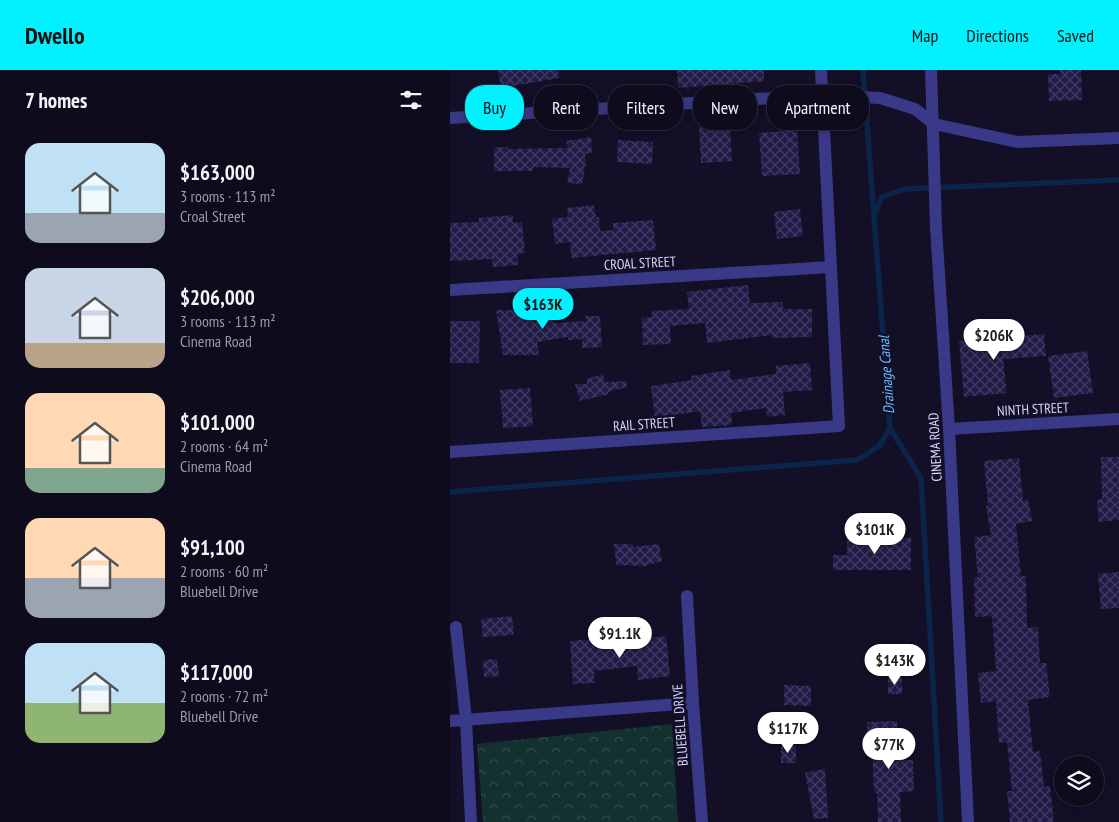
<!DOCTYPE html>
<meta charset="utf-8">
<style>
body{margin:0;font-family:"PT Sans Narrow",sans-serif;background:#1c192a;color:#f1f3f6;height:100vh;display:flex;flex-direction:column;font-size:19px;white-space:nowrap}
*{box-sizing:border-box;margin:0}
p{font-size:16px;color:#9b9ba4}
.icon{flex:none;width:28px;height:28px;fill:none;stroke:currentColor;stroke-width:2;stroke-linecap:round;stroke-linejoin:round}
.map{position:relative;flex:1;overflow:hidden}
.details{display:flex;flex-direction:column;background:#0e0b1d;width:450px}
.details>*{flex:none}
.top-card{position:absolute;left:15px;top:15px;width:475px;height:45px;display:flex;gap:10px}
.fabs{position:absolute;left:604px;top:686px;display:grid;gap:10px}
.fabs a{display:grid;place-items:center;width:50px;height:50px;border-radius:50%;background:#0e0b1d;box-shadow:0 2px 8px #0003,0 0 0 1px #2e2b3b;font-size:25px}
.price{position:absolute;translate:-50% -42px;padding:0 11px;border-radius:18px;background:#fff;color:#222;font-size:16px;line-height:32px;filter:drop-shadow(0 1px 2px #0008)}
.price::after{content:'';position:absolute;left:50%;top:30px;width:15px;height:11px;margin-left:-8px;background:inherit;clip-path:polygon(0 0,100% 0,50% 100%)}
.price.on{background:#01f1ff;color:#111}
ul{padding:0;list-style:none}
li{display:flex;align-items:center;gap:15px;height:125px;padding:0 25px}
li span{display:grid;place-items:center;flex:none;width:140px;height:100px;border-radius:15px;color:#555}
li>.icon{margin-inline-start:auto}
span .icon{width:60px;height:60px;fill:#fffc;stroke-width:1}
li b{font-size:21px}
h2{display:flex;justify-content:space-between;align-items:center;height:60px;padding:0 25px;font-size:21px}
.chip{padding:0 18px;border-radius:20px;background:#0e0b1d;box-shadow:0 2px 8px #0003,0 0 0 1px #2e2b3b;font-size:18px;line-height:45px}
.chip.on{background:#01f1ff;color:#111}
header{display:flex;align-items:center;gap:30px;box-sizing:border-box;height:70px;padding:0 25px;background:#01f1ff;color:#111}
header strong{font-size:24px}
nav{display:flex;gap:28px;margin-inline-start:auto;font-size:18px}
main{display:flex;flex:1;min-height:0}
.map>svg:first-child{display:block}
.forest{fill:url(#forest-crowns)}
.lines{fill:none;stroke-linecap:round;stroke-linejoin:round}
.stream{stroke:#0b254a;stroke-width:5.5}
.building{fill:url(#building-cross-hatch)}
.minor{stroke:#393987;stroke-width:12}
.labels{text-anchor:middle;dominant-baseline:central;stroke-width:5;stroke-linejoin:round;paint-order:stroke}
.street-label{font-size:14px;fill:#d8d5ff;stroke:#120f27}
.water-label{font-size:15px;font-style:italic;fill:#63bdff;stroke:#120f27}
</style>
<header>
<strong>Dwello</strong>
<nav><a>Map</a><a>Directions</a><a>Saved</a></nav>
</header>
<main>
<section class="details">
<h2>7 homes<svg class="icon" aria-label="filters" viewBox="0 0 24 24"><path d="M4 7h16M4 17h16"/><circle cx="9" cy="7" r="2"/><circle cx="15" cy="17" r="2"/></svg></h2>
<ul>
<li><span style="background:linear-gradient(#bfe0f5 70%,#9aa5b1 0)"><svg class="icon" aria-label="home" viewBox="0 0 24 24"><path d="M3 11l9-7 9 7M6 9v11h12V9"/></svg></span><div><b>$163,000</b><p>3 rooms · 113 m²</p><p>Croal Street</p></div></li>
<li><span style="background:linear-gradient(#c9d6e8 75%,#b9a48a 0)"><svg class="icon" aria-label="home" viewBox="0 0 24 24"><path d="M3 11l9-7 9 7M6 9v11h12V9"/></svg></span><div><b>$206,000</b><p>3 rooms · 113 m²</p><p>Cinema Road</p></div></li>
<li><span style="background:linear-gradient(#ffd9b3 75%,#7fa58c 0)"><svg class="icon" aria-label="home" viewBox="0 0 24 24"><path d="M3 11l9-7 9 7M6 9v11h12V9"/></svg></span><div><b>$101,000</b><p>2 rooms · 64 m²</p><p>Cinema Road</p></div></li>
<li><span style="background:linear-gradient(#ffd9b3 60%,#9aa5b1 0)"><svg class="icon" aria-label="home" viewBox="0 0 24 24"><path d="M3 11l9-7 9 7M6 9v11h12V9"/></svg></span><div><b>$91,100</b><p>2 rooms · 60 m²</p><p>Bluebell Drive</p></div></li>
<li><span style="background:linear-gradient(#bfe0f5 60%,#8fb573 0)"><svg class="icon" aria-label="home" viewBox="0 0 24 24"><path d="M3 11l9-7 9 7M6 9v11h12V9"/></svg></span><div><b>$117,000</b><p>2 rooms · 72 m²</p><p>Bluebell Drive</p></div></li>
</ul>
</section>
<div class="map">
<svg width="669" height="752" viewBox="0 0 669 752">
<defs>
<pattern id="forest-crowns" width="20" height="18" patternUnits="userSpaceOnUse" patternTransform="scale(1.25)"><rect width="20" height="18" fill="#12312f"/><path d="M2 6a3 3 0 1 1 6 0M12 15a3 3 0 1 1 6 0" fill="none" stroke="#344e4e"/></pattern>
<pattern id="building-cross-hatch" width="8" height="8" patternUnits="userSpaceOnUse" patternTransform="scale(1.25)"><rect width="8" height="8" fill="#221b48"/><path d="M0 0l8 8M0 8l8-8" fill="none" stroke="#413b63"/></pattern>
</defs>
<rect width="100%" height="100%" fill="#120f27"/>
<path class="forest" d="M222 654 228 752H33L27 674Z"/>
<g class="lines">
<path class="stream" d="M424 146 432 127 455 119 669 110
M440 358 471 408 491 752
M0 422 407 390 429 376 440 358 413 0"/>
</g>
<path class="building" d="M48 0H108L109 8 51 18Z
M227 0H314V11L228 18Z
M610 0H631L632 30 599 31 598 4H610Z
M280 55 282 91 251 93 249 56Z
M347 60 350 104 312 106 309 63Z
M141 67 142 83 135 84 136 92 132 115 117 112 120 98 83 97V101H44V77H58V79L118 78 116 71Z
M168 70 203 72 202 94 167 92Z
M144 135 146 147H149L150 161 163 160V153L203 150 206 180 121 188 120 172 105 174 102 149 118 147 117 138Z
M350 139 353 166 327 169 324 142Z
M63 145V153L72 152 75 183 67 184 68 195 43 197 42 189 0 191V153L29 152V148Z
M298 215 300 233 333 232V239H362V267L323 268V265L257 273 255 253 220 256 221 274 193 275 192 248 202 247V241L239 239 237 222Z
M102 235 105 253 136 251 135 246H150L152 277 132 278V269L118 270V267L87 272 89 285H53L46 240H77Z
M0 251H30L29 293H0Z
M594 264 596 286 553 289 557 323 514 327 509 271Z
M637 281 643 323 604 328 598 286Z
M360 293 362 320 333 322 335 345 317 347 316 338 281 343 282 355 252 357 250 341 205 348 201 316 242 310 241 306 280 300 281 310 326 304V296Z
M153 304 155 312 176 311 177 317 158 322 159 324 130 331 125 314H137L136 309Z
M80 318 83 356 53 358 50 320Z
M651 387H669V450L649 452 647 430 652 429Z
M569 388 573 430 578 429 582 451 566 454 571 506H576L577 558 588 557 590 593H596L600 627 578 630 583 682 590 681 594 717 600 716 604 752H560L557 721H562L557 672 549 673 546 631 531 633 528 603 546 601 542 546 525 547 524 507H528L524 467 541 465 536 436 538 435 534 391Z
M397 468H461V500H383V485H397Z
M164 474H183V477L209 474 212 491 195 496 166 495Z
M669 502V538L651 539 648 504Z
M62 546 64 565 33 567 31 549Z
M216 566 220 606 188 610 187 596 144 601 145 613 123 614 120 571 142 569V576L184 572V570Z
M47 589 49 606 34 607 33 590Z
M438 608H452V624H438Z
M334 615 361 616V636L334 635Z
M447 651 449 690H463L464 721 450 722 451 752H428L427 723H424L422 676H418L417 652Z
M331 676H346V693H331Z
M375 699 378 748 364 749 355 703Z"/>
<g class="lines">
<path class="minor" d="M481 0 486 157 499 359 518 752
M0 48 372 25 430 28 465 39 484 54 567 72 669 68
M0 220 381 197
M499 359 669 349
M0 382 389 356 371 0
M237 526 243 633 252 752
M6 557 16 650 21 752
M0 651 243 633"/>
</g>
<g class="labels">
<g class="street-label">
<text transform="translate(190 193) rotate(-3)">CROAL STREET</text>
<text transform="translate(583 339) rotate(-3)">NINTH STREET</text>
<text transform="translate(194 354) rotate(-4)">RAIL STREET</text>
<text transform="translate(485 377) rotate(-93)">CINEMA ROAD</text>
<text transform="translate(230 655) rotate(-94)">BLUEBELL DRIVE</text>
</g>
<g class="water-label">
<text transform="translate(436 305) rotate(-94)">Drainage Canal</text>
</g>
</g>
</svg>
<div class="fabs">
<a><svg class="icon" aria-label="layers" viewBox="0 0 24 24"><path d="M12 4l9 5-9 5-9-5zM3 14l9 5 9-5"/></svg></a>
</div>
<b class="price on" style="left:93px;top:260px">$163K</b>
<b class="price" style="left:544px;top:291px">$206K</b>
<b class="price" style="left:425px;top:485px">$101K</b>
<b class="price" style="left:170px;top:589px">$91.1K</b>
<b class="price" style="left:445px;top:616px">$143K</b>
<b class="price" style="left:338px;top:684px">$117K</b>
<b class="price" style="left:439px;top:700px">$77K</b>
<div class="top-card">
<a class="chip on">Buy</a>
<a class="chip">Rent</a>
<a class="chip">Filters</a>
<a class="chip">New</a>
<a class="chip">Apartment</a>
</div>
</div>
</main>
